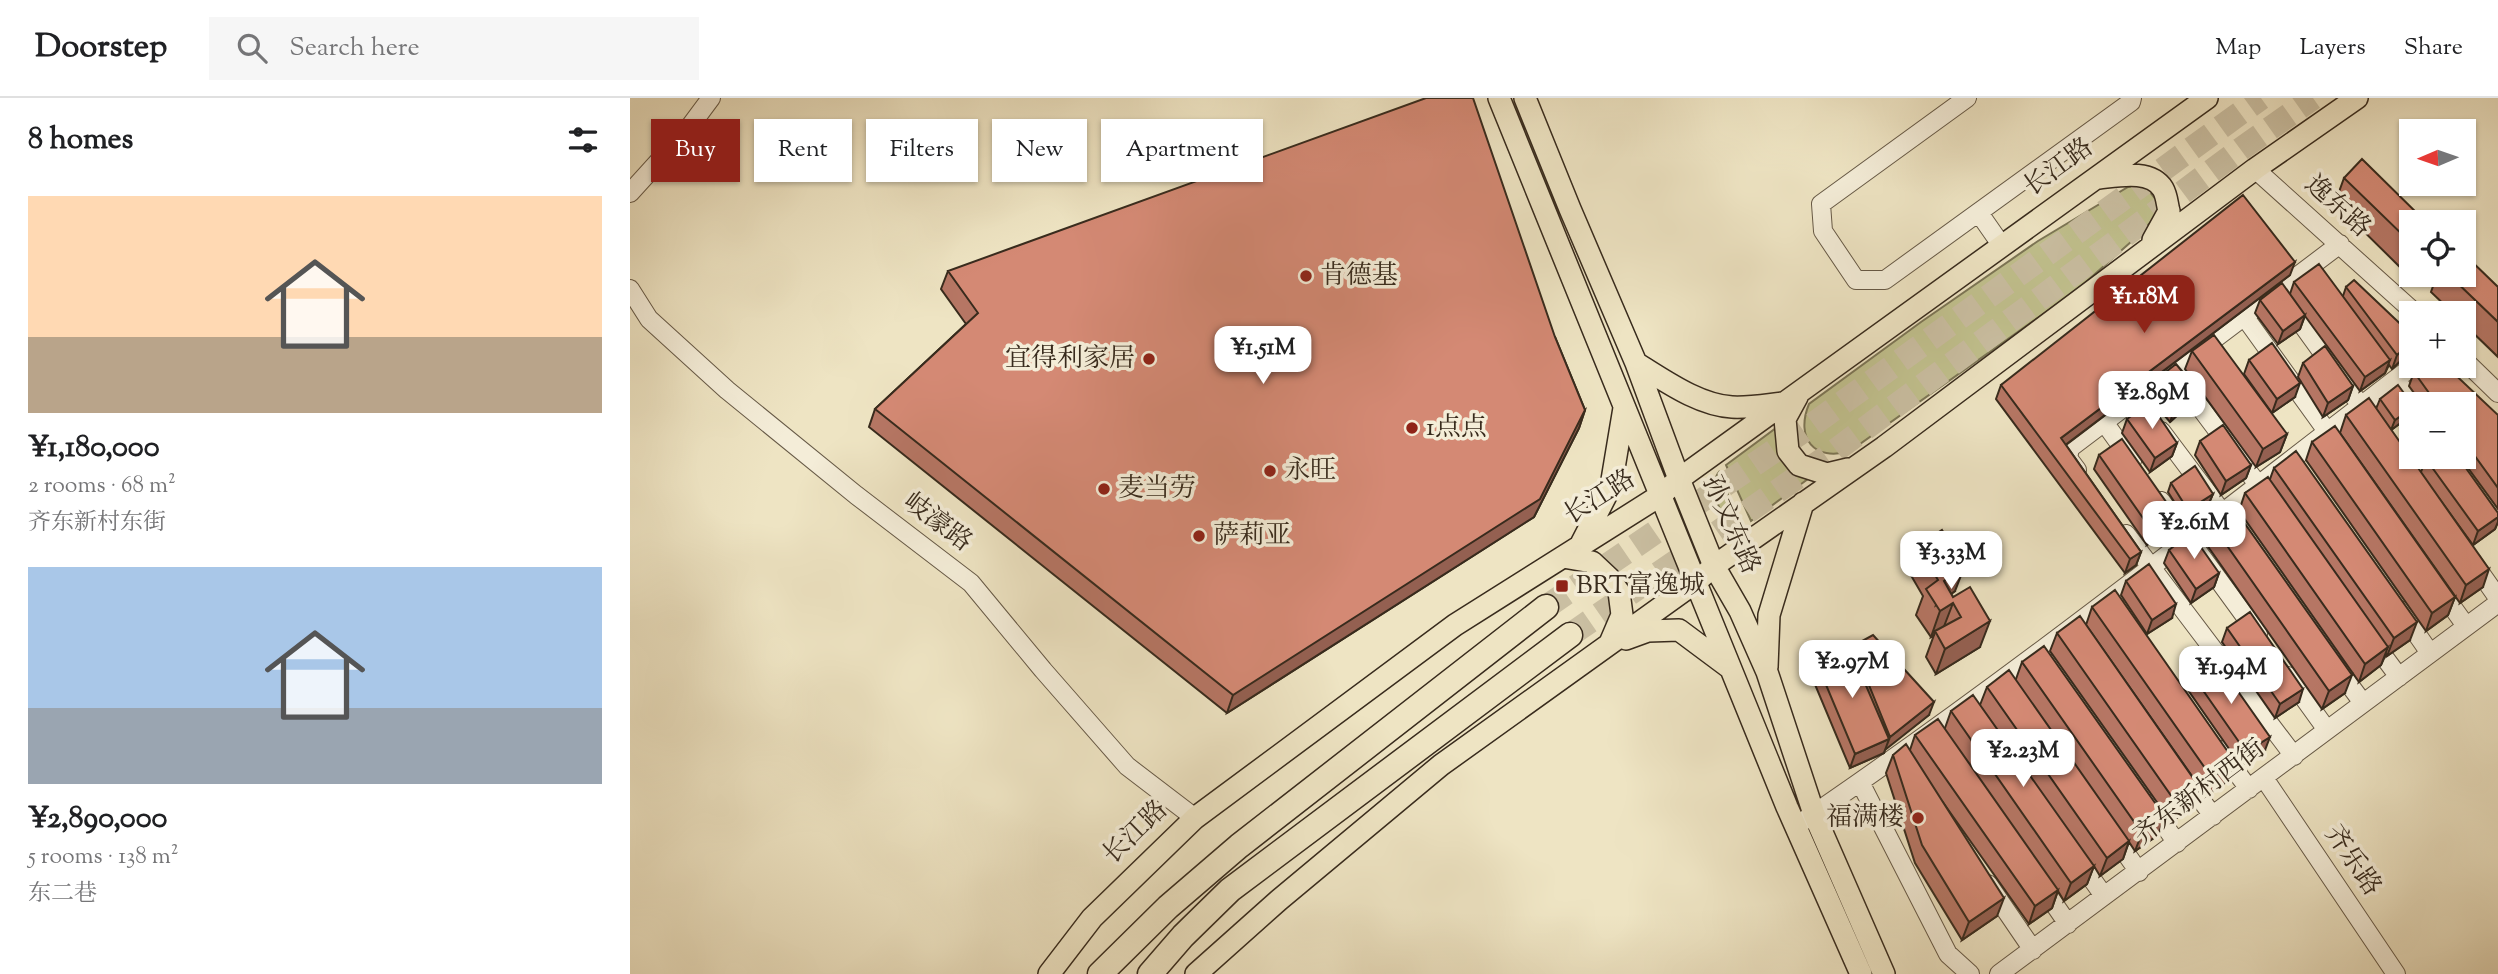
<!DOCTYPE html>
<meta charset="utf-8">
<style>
body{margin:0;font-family:"Sorts Mill Goudy","Noto Serif SC",serif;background:#f6f6f6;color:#202124;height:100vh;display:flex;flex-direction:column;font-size:26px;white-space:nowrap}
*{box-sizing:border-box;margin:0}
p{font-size:23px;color:#757577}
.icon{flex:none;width:38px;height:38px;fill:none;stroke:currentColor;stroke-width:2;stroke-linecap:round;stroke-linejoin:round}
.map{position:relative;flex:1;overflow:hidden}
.drawer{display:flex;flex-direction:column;background:#fff;width:630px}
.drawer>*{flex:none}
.guide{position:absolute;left:21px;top:21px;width:665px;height:63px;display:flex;gap:14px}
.needle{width:46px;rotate:268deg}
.controls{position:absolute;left:1769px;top:21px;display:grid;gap:14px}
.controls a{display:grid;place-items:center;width:77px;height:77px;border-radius:0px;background:#fff;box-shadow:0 2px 5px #0004;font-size:35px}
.price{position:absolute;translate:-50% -60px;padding:0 16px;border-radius:14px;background:#fff;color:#222;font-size:23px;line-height:46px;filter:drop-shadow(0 2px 4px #0008)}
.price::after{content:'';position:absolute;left:50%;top:42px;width:21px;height:16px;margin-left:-10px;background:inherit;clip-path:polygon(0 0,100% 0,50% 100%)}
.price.active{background:#8f2418;color:#fff}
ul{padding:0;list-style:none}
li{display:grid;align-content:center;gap:14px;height:371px;padding:0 28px}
li span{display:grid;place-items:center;height:217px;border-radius:0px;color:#555}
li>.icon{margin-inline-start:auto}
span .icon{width:126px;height:126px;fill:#fffc;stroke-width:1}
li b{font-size:30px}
h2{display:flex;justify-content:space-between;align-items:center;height:84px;padding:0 28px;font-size:30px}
.tag{padding:0 24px;border-radius:0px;background:#fff;box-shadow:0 2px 5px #0004;font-size:24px;line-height:63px}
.tag.active{background:#8f2418;color:#fff}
header{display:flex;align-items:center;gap:42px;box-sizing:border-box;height:98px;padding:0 35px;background:#fff;border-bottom:2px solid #e0e0e0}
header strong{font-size:33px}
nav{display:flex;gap:38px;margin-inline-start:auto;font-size:24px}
.search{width:490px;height:63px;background:#f6f6f6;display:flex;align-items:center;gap:18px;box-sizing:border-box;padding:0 24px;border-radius:0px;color:#757577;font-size:26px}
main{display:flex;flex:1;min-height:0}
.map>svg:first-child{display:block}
.green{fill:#c1c18e;stroke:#7c7656;stroke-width:2}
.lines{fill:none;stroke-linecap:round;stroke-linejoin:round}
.highway-tunnel{stroke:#cabfa2;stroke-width:24;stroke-dasharray:24 12;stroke-linecap:butt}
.minor-casing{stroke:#665946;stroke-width:20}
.major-casing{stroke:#382b1d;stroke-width:24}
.highway-casing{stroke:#382b1d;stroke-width:27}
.minor{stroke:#f4edd8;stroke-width:18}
.major{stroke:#eee4c3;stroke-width:21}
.highway{stroke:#eee4c3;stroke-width:24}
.wall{fill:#b67664;stroke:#382b1d;stroke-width:2}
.shaded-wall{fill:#946051;stroke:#382b1d;stroke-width:2}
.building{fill:#d48974;stroke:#382b1d;stroke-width:2}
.poi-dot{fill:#8f2418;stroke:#f4edd8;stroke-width:2.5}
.labels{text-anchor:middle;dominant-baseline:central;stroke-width:7;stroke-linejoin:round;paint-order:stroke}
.street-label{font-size:26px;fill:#382b1d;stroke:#f4edd8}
.poi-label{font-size:26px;fill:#382b1d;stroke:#f4edd8;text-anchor:start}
</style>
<header>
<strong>Doorstep</strong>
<div class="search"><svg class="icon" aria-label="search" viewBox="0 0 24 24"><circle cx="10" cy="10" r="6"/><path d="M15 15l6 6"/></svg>Search here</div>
<nav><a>Map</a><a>Layers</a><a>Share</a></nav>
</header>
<main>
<section class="drawer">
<h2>8 homes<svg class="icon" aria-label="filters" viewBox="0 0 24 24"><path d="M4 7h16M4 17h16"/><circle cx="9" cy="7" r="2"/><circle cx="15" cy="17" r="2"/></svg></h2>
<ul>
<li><span style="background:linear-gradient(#ffd9b3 65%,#b9a48a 0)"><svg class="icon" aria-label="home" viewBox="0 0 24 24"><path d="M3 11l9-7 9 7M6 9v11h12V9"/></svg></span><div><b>¥1,180,000</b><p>2 rooms · 68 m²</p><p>齐东新村东街</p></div></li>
<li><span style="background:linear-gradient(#a9c7e8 65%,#9aa5b1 0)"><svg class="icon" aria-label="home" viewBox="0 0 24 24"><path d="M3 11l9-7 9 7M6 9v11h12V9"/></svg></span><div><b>¥2,890,000</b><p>5 rooms · 138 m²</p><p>东二巷</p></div></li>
</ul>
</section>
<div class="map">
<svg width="1868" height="876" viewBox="0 0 1868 876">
<rect width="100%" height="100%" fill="#eee4c3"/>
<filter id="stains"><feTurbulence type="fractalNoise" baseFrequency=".00286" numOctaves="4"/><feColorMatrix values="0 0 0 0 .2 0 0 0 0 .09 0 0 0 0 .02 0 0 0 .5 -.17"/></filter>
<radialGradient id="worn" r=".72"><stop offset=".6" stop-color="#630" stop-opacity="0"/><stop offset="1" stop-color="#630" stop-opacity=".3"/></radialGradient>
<path class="green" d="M1505 88 1519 93 1527 103 1526 118 1512 134 1447 192 1220 353C1184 364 1165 340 1179 306L1291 224 1408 143 1498 89Z
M1150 327 1182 378 1121 423 1096 367Z
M1089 374 1111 430 1100 428C1090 415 1077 388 1089 374Z"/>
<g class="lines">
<path class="highway-tunnel" d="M916 509 1182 327 1631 0
M940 537 1198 358 1611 51 1683 0"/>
<g class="minor-casing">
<path id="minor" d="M1337 0 1191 106 1193 133 1226 182H1255L1501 4 1502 0
M1625 71 1785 215
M0 95 58 31 81 0
M1349 115 1372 148
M0 191 19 221 97 292 226 397 341 485 413 572 497 668 565 720
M1658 207 1736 315
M1614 218 1704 343
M1834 262 1868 295
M1549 281 1635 396
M1766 281 1783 306
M1474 324 1502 363
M1531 333 1598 422
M1447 372 1438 360 1440 350 1710 146
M1531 403 1628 536
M1496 436 1664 658
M1842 463 1868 500
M1808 489 1836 528
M1770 512 1800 555
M1740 540 1769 579
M1704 566 1733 605
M1658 578 1697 632
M1590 652 1619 691
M1554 679 1583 718
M1634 680 1766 876
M1230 684 1318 856 1340 876
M1519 706 1547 745
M1166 728C1378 584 1579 424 1783 268
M1483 737 1509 774
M1447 760 1474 798
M1358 786 1403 852
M1411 787 1438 826
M1369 876 1868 505"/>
</g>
<g class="major-casing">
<path id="major" d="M869 0 1157 709 1231 876
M895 0 940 111 1006 265 1049 381 1084 468 1110 513 1137 574 1184 716 1254 876
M1469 80C1488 78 1521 71 1533 91 1537 98 1537 106 1539 113L1523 142
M1006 265C1034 282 1068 307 1102 309 1118 310 1135 307 1152 305
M1167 299 1155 321 1158 353 1169 367 1197 376 1218 371
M950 448 981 388 994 310
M933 459 962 464 979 480 989 494 992 517 980 545
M996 541 1018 533 1049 532 1100 570
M1137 569 1139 517 1173 405
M419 876 462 820 565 720 825 527 1031 397 1049 381 1577 0
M566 876 649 802 811 667 1066 484 1084 468 1254 349 1625 71 1727 0"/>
</g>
<g class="highway-casing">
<path id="highway" d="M470 876 538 809 609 748 916 509
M520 876 553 838 600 792 940 537"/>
</g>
<use href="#minor" class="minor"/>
<use href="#major" class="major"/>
<use href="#highway" class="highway"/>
</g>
<path class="wall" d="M1714 80 1782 124V177H1784L1781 180 1705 105Z
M318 173 925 239 955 312 949 330 904 419 597 615 239 329 245 311 336 226 311 191Z
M1660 177 1436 347 1511 454 1506 467 1495 475 1366 301 1371 287Z
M1807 177H1834L1868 189V259L1834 226V215H1823L1801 194Z
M1664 184 1713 198 1716 189 1780 254 1762 271 1759 267 1755 275 1730 293 1675 218 1670 231 1648 246 1625 215 1630 202 1660 196Z
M1562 253 1657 336 1650 354 1626 369 1555 271Z
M1619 262 1665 299 1642 315 1614 276Z
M1673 265 1723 288 1718 302 1693 319 1668 279Z
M1784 274 1868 317V411L1830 359H1834V306H1792L1779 288Z
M1523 284 1567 291 1562 304 1540 324 1518 298Z
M1750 301 1782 306V314L1780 318 1761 332 1746 311Z
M1716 317 1791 374 1796 361 1868 415V424L1865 431 1843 447 1808 399 1853 489 1830 505 1710 335Z
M1497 321 1547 345 1542 358 1520 374 1492 335Z
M1570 343 1621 367 1616 380 1591 397 1565 357Z
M1682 344 1825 499 1818 517 1796 533 1676 362Z
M1469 357 1546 418 1541 432 1517 447 1464 371Z
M1644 370 1780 542 1757 558 1756 556 1751 567 1729 584 1609 413 1615 395 1640 381Z
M1541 385 1583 396 1579 405 1555 421 1538 394Z
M1579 422 1715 595 1692 611 1572 440Z
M1288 448 1325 493 1321 496 1350 549 1306 576 1296 559 1304 537 1301 539 1286 517 1293 498 1279 474Z
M1539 452 1589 475 1584 489 1561 505 1534 465Z
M1496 483 1542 520 1517 536 1491 497Z
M1462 509 1599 682 1576 698 1456 527Z
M1597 530 1669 604 1645 620 1592 544Z
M1427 535 1570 690 1563 708 1541 724 1420 553Z
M1223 548 1299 617 1255 651 1254 655 1220 670 1181 577 1186 563 1221 553Z
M1392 564 1528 737 1505 753 1499 744 1493 761 1470 778 1464 768 1457 786 1434 803 1428 793 1422 810 1399 826 1312 703 1367 818 1332 842 1285 765 1256 675 1263 657 1280 652 1285 637 1315 630 1321 613 1350 607 1357 589 1386 581Z
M1563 578 1635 652 1611 668 1558 592Z"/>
<path class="shaded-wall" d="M1665 164 1660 177 1426 354 1431 340Z
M1675 217 1670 231 1648 246 1653 233Z
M1782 244 1780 254 1762 271 1767 257Z
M1760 262 1755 275 1730 293 1735 279Z
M1670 285 1665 299 1642 315 1647 301Z
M1723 288 1718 302 1693 319 1698 305Z
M1567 291 1562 304 1540 324 1545 310Z
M1782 310 1780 318 1761 332 1765 322Z
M955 312 949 330 904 419 597 615 603 597Z
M1657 336 1650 354 1626 369 1633 351Z
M1547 345 1542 358 1520 374 1525 360Z
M1621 367 1616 380 1591 397 1596 383Z
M1583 396 1579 405 1555 421 1558 412Z
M1546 418 1541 432 1517 447 1522 433Z
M1868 419V424L1865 431 1843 447 1848 433Z
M1511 454 1506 467 1495 475 1500 461Z
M1335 467 1325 493 1306 507 1314 483Z
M1859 471 1853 489 1830 505 1836 487Z
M1589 475 1584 489 1561 505 1566 491Z
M1825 499 1818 517 1796 533 1802 515Z
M1323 505 1313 531 1305 533 1304 537 1301 539 1310 513Z
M1546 506 1542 520 1517 536 1522 522Z
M1360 523 1350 549 1306 576 1315 551Z
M1787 524 1780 542 1757 558 1764 540Z
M1758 549 1751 567 1729 584 1735 566Z
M1722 577 1715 595 1692 611 1699 593Z
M1673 591 1669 604 1645 620 1650 606Z
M1304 604 1299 617 1255 652 1260 639Z
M1640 639 1635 652 1611 668 1616 654Z
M1259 641 1254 655 1220 670 1225 656Z
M1605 664 1599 682 1576 698 1582 680Z
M1570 690 1563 708 1541 724 1547 706Z
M1535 719 1528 737 1505 753 1512 735Z
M1499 743 1493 761 1470 778 1477 760Z
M1464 768 1457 786 1434 803 1441 785Z
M1428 792 1422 810 1399 826 1405 808Z
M1374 800 1367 818 1332 842 1339 824Z"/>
<path class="building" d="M796 0H843L925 239 955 312 910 401 603 597 245 311 348 215 318 173Z
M1732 61 1796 124H1782V146L1714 80Z
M1613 97 1665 164 1431 340 1511 454 1500 461 1371 287Z
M1834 156 1868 189V224L1819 177H1834Z
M1689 166 1760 262 1735 279 1664 184Z
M1724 182 1782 237V244L1767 257 1716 189Z
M1652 185 1675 217 1653 233 1630 202Z
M1584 237 1657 336 1633 351 1562 253Z
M1642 245 1670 285 1647 301 1619 262Z
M1695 248 1723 288 1698 305 1673 265Z
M1546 266 1567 291 1545 310 1523 284Z
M1792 268H1816L1868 317V390L1834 343V306H1807L1784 274Z
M1768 287 1782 306V310L1765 322 1750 301Z
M1739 300 1859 471 1836 487 1716 317Z
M1520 305 1547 345 1525 360 1497 321Z
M1593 327 1621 367 1596 383 1570 343Z
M1705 328 1825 499 1802 515 1682 344Z
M1492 341 1546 418 1522 433 1469 357Z
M1666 353 1787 524 1764 540 1644 370Z
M1799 359H1828L1868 415V419L1848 433 1796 361Z
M1565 368 1583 396 1558 412 1541 385Z
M1638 379 1758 549 1735 566 1615 395Z
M1601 406 1722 577 1699 593 1579 422Z
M1312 432 1335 467 1314 483 1323 499 1340 489 1360 523 1315 551 1305 533 1331 519 1323 505 1310 513 1296 491 1308 482 1288 448Z
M1561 435 1589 475 1566 491 1539 452Z
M1519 466 1546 506 1522 522 1496 483Z
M1485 492 1605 664 1582 680 1462 509Z
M1620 514 1673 591 1650 606 1597 530Z
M1450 518 1570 690 1547 706 1427 535Z
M1243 537 1304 604 1260 639 1223 548Z
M1219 548 1259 641 1225 656 1186 563Z
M1414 548 1535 719 1512 735 1392 564Z
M1586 562 1640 639 1616 654 1563 578Z
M1379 572 1499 743 1477 760 1357 589Z
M1343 597 1464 768 1441 785 1321 613Z
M1308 621 1428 792 1405 808 1285 637Z
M1276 646 1374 800 1339 824 1292 747 1263 657Z"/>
<g class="poi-dot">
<circle cx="676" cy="178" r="7"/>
<circle cx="519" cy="261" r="7"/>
<circle cx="782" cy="330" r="7"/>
<circle cx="640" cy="373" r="7"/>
<circle cx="474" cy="391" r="7"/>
<circle cx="569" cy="438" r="7"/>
<rect x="925" y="481" width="14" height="14" rx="3.5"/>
<circle cx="1288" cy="720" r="7"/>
</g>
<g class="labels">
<g class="street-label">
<text transform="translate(1429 70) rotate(-36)">长江路</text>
<text transform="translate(1707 109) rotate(42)">逸东路</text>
<text transform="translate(970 400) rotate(-32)">长江路</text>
<text transform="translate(307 425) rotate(37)">岐濠路</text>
<text transform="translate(1100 427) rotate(66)">孙文东路</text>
<text transform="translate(1570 695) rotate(-37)">齐东新村西街</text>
<text transform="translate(506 735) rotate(-44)">长江路</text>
<text transform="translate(1722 763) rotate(56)">齐乐路</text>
</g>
<g class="poi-label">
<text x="690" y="178">肯德基</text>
<text x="505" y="261" text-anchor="end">宜得利家居</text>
<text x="796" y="330">1点点</text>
<text x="654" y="373">永旺</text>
<text x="488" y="391">麦当劳</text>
<text x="583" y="438">萨莉亚</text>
<text x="946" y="488">BRT富逸城</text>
<text x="1274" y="720" text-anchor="end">福满楼</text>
</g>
</g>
<rect width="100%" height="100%" filter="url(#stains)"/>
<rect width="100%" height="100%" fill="url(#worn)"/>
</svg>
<div class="controls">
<a><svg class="needle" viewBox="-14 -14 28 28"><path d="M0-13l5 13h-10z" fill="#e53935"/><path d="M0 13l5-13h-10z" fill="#757577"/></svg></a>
<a><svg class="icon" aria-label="locate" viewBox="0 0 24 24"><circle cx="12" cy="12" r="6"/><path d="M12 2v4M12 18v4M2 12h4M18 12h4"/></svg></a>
<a>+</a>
<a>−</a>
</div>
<b class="price active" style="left:1514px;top:237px">¥1.18M</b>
<b class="price" style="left:633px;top:288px">¥1.51M</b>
<b class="price" style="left:1522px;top:333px">¥2.89M</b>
<b class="price" style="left:1564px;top:463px">¥2.61M</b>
<b class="price" style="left:1321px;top:493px">¥3.33M</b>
<b class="price" style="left:1222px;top:602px">¥2.97M</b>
<b class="price" style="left:1601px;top:608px">¥1.94M</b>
<b class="price" style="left:1393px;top:691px">¥2.23M</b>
<div class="guide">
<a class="tag active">Buy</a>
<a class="tag">Rent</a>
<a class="tag">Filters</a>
<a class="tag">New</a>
<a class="tag">Apartment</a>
</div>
</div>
</main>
